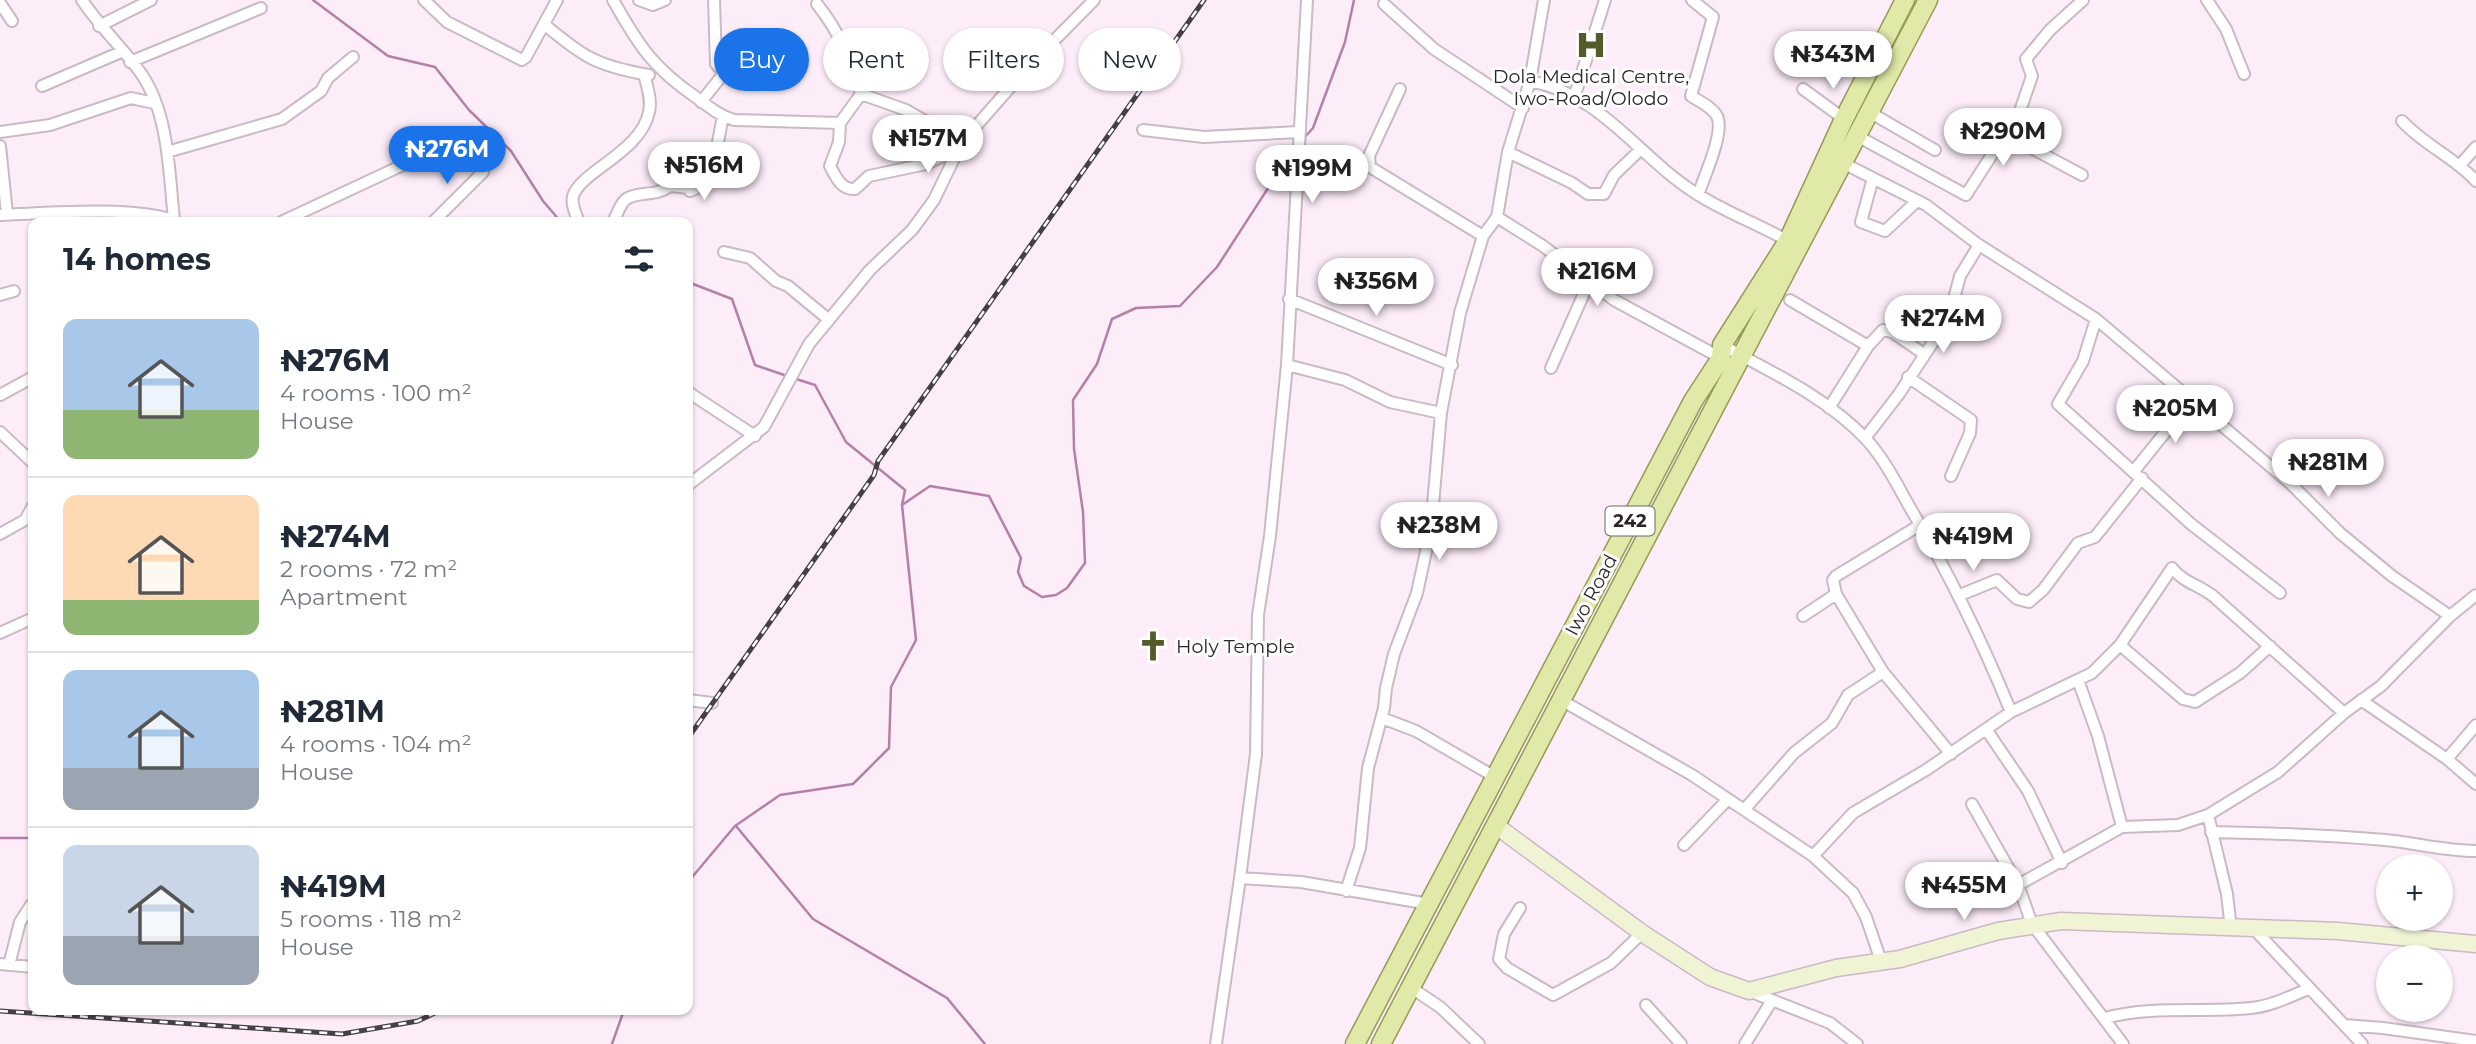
<!DOCTYPE html>
<meta charset="utf-8">
<style>
body{margin:0;font-family:Montserrat,sans-serif;background:#f6f6f7;color:#1f2937;height:100vh;display:flex;flex-direction:column;font-size:26px;white-space:nowrap}
*{box-sizing:border-box;margin:0}
p{font-size:23px;color:#747a83}
.icon{flex:none;width:38px;height:38px;fill:none;stroke:currentColor;stroke-width:2;stroke-linecap:round;stroke-linejoin:round}
.map{position:relative;flex:1;overflow:hidden}
.drawer{position:absolute;left:28px;top:217px;width:665px;height:798px;display:flex;flex-direction:column;background:#fff;border-radius:14px;box-shadow:0 2px 5px #0004}
.drawer>*{flex:none}
.top-card{position:absolute;left:714px;top:28px;width:665px;height:63px;display:flex;gap:14px}
.tools{position:absolute;left:2376px;top:854px;display:grid;gap:14px}
.tools a{display:grid;place-items:center;width:77px;height:77px;border-radius:50%;background:#fff;box-shadow:0 2px 5px #0004;font-size:35px}
.price{position:absolute;translate:-50% -60px;padding:0 16px;border-radius:24px;background:#fff;color:#222;font-size:23px;line-height:46px;filter:drop-shadow(0 2px 4px #0008)}
.price::after{content:'';position:absolute;left:50%;top:42px;width:21px;height:16px;margin-left:-10px;background:inherit;clip-path:polygon(0 0,100% 0,50% 100%)}
.price.active{background:#1a73e8;color:#fff}
ul{padding:0;list-style:none}
li{display:flex;align-items:center;gap:21px;height:175px;padding:0 35px}
li+li{border-top:2px solid #e0e1e3}
li span{display:grid;place-items:center;flex:none;width:196px;height:140px;border-radius:14px;color:#555}
li>.icon{margin-inline-start:auto}
span .icon{width:84px;height:84px;fill:#fffc;stroke-width:1}
li b{font-size:30px}
h2{display:flex;justify-content:space-between;align-items:center;height:84px;padding:0 35px;font-size:30px}
.tag{padding:0 24px;border-radius:32px;background:#fff;box-shadow:0 2px 5px #0004;font-size:24px;line-height:63px}
.tag.active{background:#1a73e8;color:#fff}
.map>svg:first-child{display:block}
.lines{fill:none;stroke-linecap:round;stroke-linejoin:round}
.stream{stroke:#b580a8;stroke-width:2.5}
.street-casing{stroke:#c9bac5;stroke-width:14}
.secondary-casing{stroke:#c9bac5;stroke-width:19}
.primary-casing{stroke:#949b56;stroke-width:21}
.street{stroke:#fff;stroke-width:10}
.secondary{stroke:#f0f4d4;stroke-width:16}
.primary{stroke:#e1e9a8;stroke-width:18}
.rail-casing{stroke:#463f44;stroke-width:5}
.rail{stroke:#fff;stroke-width:2.5;stroke-dasharray:8;stroke-linecap:butt}
.labels{text-anchor:middle;dominant-baseline:central;stroke-width:6;stroke-linejoin:round;paint-order:stroke}
.shield{fill:#fff;stroke:#6b6669;stroke-width:2}
.shield-label{font-size:18px;font-weight:bold;fill:#2b2529}
.poi-label{font-size:19px;fill:#2b2529;stroke:#fff}
.street-label{font-size:19px;fill:#2b2529;stroke:#fff}
</style>
<div class="map">
<svg width="2476" height="1044" viewBox="0 0 2476 1044">
<rect width="100%" height="100%" fill="#fdedf9"/>
<g class="lines">
<path class="stream" d="M313 0 388 56 435 67 469 110 511 151 543 201 561 222
M1304 138 1313 128 1345 42 1354 0
M688 282 732 299 755 365 787 376
M793 378 815 385 846 442 905 490 902 505
M736 826 813 919 947 998 985 1044
M0 838H33
M688 882 735 826 780 795 853 784 889 748 891 687 916 640 902 505 930 486 989 496 1021 558 1018 572 1024 586 1042 597 1056 595 1067 588 1085 563 1083 512 1074 449 1073 400 1097 364 1112 319 1136 308 1180 306 1217 267 1294 148
M612 1044 624 1010"/>
<g class="street-casing">
<path id="street" d="M82 0C99 26 122 47 140 72 169 112 169 173 174 220
M424 0 447 22 522 60 526 57 557 0
M613 0C639 46 653 68 697 98 709 107 720 116 734 120L840 123 861 94 906 110 962 142
M639 0 653 5 665 0
M1307 0 1287 365 1270 536 1258 615 1256 754 1240 878 1301 882 1429 904
M1692 0 1713 17 1691 96C1700 102 1711 106 1717 116 1725 132 1704 177 1698 195
M2207 0 2226 29 2244 74
M0 3 12 21
M817 4C839 31 851 61 861 94
M1384 4 1434 49 1523 108
M544 24C583 57 597 66 649 75
M99 26 151 0
M130 62 261 8
M1530 81C1602 94 1638 157 1697 194 1725 212 1758 224 1788 241
M42 86 121 52
M1400 89 1369 156 1370 167 1483 236
M1803 89 1844 119
M1574 98 1605 0
M701 102 724 73 716 64 714 0
M1871 113 1935 150
M2402 121C2424 145 2454 157 2476 181
M840 123 839 142 830 166C836 177 841 190 855 189L869 176 926 164 958 149
M1143 130 1204 137 1298 132
M0 132 50 125 131 98 154 103
M2005 134 2082 175
M1859 137 1966 195 2020 111 2032 76 2026 59 2050 30 2083 0
M0 146 7 214
M167 152 282 119 321 91 328 78 353 57
M1508 152 1572 183 1588 194H1604L1614 175 1640 150
M1845 164 1926 205 1979 245 2096 319 2291 484 2340 533 2392 576 2450 616
M2461 164 2476 147
M1873 178 1861 222 1885 231 1917 201
M0 215C41 213 143 205 177 222
M1497 217 1543 246 1614 300 1721 358
M281 222 452 142
M433 222 483 172
M579 222C576 215 571 205 573 196 581 171 641 152 649 112 652 100 647 86 644 74
M613 222C617 215 621 201 628 198 641 191 655 197 670 186L689 188 690 191C715 184 718 138 723 116
M724 252 750 258 776 281 788 286 828 319
M0 295 14 291
M1289 299 1452 365
M1790 300 1868 346
M2096 319 2083 361 2058 404 2191 524 2280 593
M1722 345C1771 372 1826 397 1865 438 1885 459 1898 487 1912 511 1951 577 1982 641 2011 712
M1287 365 1345 380 1390 402 1441 413
M1551 368 1589 282
M1908 377 1971 420 1970 433 1951 476
M688 392 755 436
M0 395 33 377
M1829 408 1868 346 1883 330 1892 332 1924 354
M0 432 33 463
M1865 438 1899 394 1949 318 1960 276 1979 245
M2134 471 2192 399
M688 485 764 427 809 344 870 270 912 230 934 200 962 142 1029 66 1094 0
M0 534 25 520 33 506
M1836 594 1883 672 1951 754
M1960 595 1997 580 2017 599 2029 602 2043 590 2078 543 2095 537 2142 478
M1803 616 1836 594 1833 580 1836 576 1920 525
M0 633 33 618
M2120 645 2183 699 2195 702 2240 673 2270 646
M2078 680 2098 736 2122 827
M688 700 712 703
M1561 700 1692 775 1813 856 1853 893 1866 917 1881 961
M2361 700 2447 759 2476 784
M1382 718 1416 731 1495 777
M1986 729 2028 791 2062 863
M2447 759 2476 725
M1972 804 2018 885 2032 924 2123 1044
M1744 810 1794 753 1832 723 1848 695 1883 672
M2208 815 2227 894 2231 929
M2211 832C2269 833 2327 835 2385 840 2416 843 2445 851 2476 851
M1684 845 1728 799
M1813 856 1853 813 1926 770 2011 712 2092 673 2120 645 2172 568C2184 583 2199 585 2213 596L2344 713
M2018 885 2122 827 2178 825 2208 815 2278 772 2344 713 2381 686 2450 616 2476 595
M1346 891 1360 848 1368 768 1384 708 1386 688 1394 654 1417 593 1431 528 1441 413 1460 313 1483 236 1497 217 1508 152 1530 81 1544 0
M1520 908 1504 934 1499 959 1507 968 1553 995 1611 963 1642 933
M2254 929 2362 1044
M0 964 33 967
M9 965 20 922 31 905
M1410 987 1440 1007 1479 1044
M1749 991 1830 1023 1857 1044
M1646 1005 1681 1044
M2105 1018C2154 1005 2202 1013 2251 1008 2271 1006 2289 997 2308 989
M2344 1025 2383 1028 2476 1041
M1216 1044 1240 878
M1745 1044 1771 1002"/>
</g>
<g class="secondary-casing">
<path id="secondary" d="M1495 825 1642 933 1710 977 1749 991 1836 968 1900 959 1998 931 2061 921 2338 931 2476 944"/>
</g>
<g class="primary-casing">
<path id="primary" d="M1355 1044 1693 401 1721 358 1722 345 1788 241 1844 119 1905 0
M1381 1044 1928 0"/>
</g>
<use href="#street" class="street"/>
<use href="#secondary" class="secondary"/>
<use href="#primary" class="primary"/>
<g class="rail-casing">
<path id="rail" d="M688 738 874 475 878 461 1204 0
M0 1011 342 1034 418 1021 441 1010"/>
</g>
<use href="#rail" class="rail"/>
</g>
<defs>
<g id="hospital-bare" transform="scale(2.415)"><path d="M-5-5h3v3.5h4V-5h3V5h-3V1.5h-4V5h-3Z" fill="#545a29" stroke="#fff" stroke-width="2.5" paint-order="stroke"/></g>
<g id="church-bare" transform="scale(2.415)"><path d="M-1.2-6h2.4v3.5h3.3v2.4h-3.3V6h-2.4V-.1h-3.3v-2.4h3.3Z" fill="#545a29" stroke="#fff" stroke-width="2.5" paint-order="stroke"/></g>
</defs>
<g fill-rule="evenodd">
<use href="#hospital-bare" x="1591" y="45"/>
<use href="#church-bare" x="1153" y="646"/>
</g>
<g class="labels">
<rect class="shield" x="1605.5" y="506.5" width="49" height="29" rx="5"/>
<g class="shield-label">
<text x="1630" y="521">242</text>
</g>
<g class="poi-label">
<text x="1591" y="76">Dola Medical Centre,<tspan x="1591" dy="22">Iwo-Road/Olodo</tspan></text>
<text x="1176" y="646" text-anchor="start">Holy Temple</text>
</g>
<g class="street-label">
<text transform="translate(1591 595) rotate(-62)">Iwo Road</text>
</g>
</g>
</svg>
<div class="tools">
<a>+</a>
<a>−</a>
</div>
<b class="price" style="left:1833px;top:91px">₦343M</b>
<b class="price" style="left:2003px;top:168px">₦290M</b>
<b class="price" style="left:928px;top:175px">₦157M</b>
<b class="price active" style="left:447px;top:186px">₦276M</b>
<b class="price" style="left:704px;top:202px">₦516M</b>
<b class="price" style="left:1312px;top:205px">₦199M</b>
<b class="price" style="left:1597px;top:308px">₦216M</b>
<b class="price" style="left:1376px;top:318px">₦356M</b>
<b class="price" style="left:1943px;top:355px">₦274M</b>
<b class="price" style="left:2175px;top:445px">₦205M</b>
<b class="price" style="left:2328px;top:499px">₦281M</b>
<b class="price" style="left:1439px;top:562px">₦238M</b>
<b class="price" style="left:1973px;top:573px">₦419M</b>
<b class="price" style="left:1964px;top:922px">₦455M</b>
<div class="top-card">
<a class="tag active">Buy</a>
<a class="tag">Rent</a>
<a class="tag">Filters</a>
<a class="tag">New</a>
</div>
<section class="drawer">
<h2>14 homes<svg class="icon" aria-label="filters" viewBox="0 0 24 24"><path d="M4 7h16M4 17h16"/><circle cx="9" cy="7" r="2"/><circle cx="15" cy="17" r="2"/></svg></h2>
<ul>
<li><span style="background:linear-gradient(#a9c7e8 65%,#8fb573 0)"><svg class="icon" aria-label="home" viewBox="0 0 24 24"><path d="M3 11l9-7 9 7M6 9v11h12V9"/></svg></span><div><b>₦276M</b><p>4 rooms · 100 m²</p><p>House</p></div></li>
<li><span style="background:linear-gradient(#ffd9b3 75%,#8fb573 0)"><svg class="icon" aria-label="home" viewBox="0 0 24 24"><path d="M3 11l9-7 9 7M6 9v11h12V9"/></svg></span><div><b>₦274M</b><p>2 rooms · 72 m²</p><p>Apartment</p></div></li>
<li><span style="background:linear-gradient(#a9c7e8 70%,#9aa5b1 0)"><svg class="icon" aria-label="home" viewBox="0 0 24 24"><path d="M3 11l9-7 9 7M6 9v11h12V9"/></svg></span><div><b>₦281M</b><p>4 rooms · 104 m²</p><p>House</p></div></li>
<li><span style="background:linear-gradient(#c9d6e8 65%,#9aa5b1 0)"><svg class="icon" aria-label="home" viewBox="0 0 24 24"><path d="M3 11l9-7 9 7M6 9v11h12V9"/></svg></span><div><b>₦419M</b><p>5 rooms · 118 m²</p><p>House</p></div></li>
</ul>
</section>
</div>
